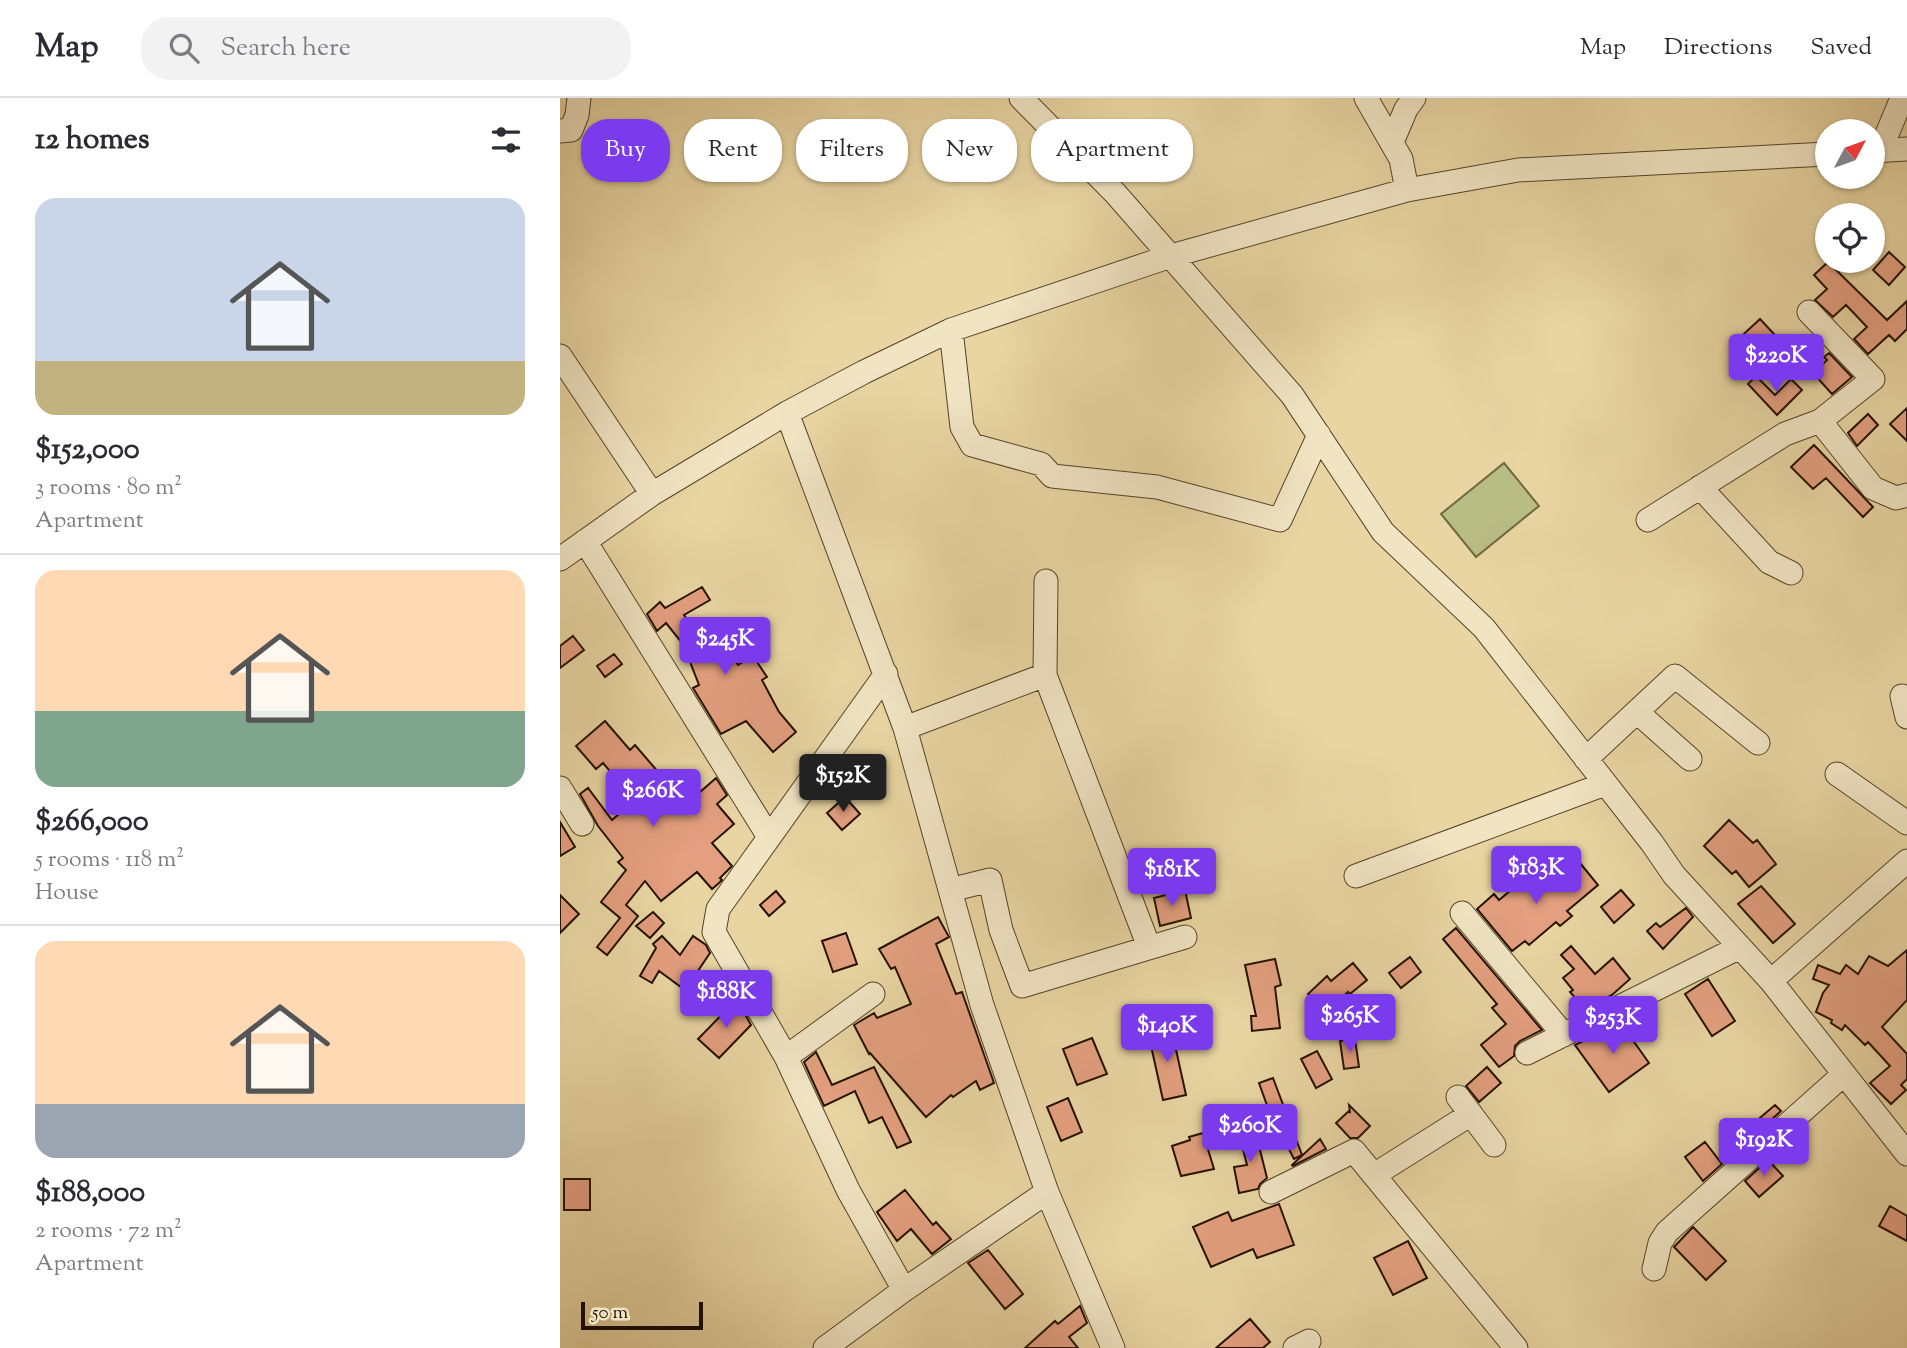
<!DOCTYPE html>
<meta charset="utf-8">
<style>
body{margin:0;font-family:"Sorts Mill Goudy",serif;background:#f2f2f3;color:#2b2b33;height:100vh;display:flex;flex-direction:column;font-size:26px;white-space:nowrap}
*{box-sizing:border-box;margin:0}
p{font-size:23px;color:#7c7c81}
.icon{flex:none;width:38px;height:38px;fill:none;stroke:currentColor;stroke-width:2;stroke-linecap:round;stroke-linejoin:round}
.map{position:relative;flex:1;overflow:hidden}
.sheet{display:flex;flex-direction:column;background:#fff;width:560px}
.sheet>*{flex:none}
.hud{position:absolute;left:21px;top:21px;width:665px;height:63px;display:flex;gap:14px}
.needle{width:46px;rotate:49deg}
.controls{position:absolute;left:1255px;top:21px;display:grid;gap:14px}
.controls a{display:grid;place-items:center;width:70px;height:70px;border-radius:50%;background:#fff;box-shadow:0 2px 5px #0004;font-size:35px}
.scale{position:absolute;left:21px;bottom:18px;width:122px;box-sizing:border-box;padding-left:7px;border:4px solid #261200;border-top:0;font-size:19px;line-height:24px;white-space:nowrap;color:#261200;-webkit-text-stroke:5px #f0e4c3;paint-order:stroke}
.price{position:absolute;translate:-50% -60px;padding:0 16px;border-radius:7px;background:#7c3aed;color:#fff;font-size:23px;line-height:46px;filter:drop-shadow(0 2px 4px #0008)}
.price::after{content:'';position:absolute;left:50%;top:42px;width:21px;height:16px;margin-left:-10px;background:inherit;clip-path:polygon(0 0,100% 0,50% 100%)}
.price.active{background:#222;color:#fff}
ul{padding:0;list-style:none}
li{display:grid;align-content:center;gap:14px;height:371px;padding:0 35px}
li+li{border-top:2px solid #e1e1e2}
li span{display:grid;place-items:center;height:217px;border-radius:21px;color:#555}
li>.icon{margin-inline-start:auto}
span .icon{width:126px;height:126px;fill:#fffc;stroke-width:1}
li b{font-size:30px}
h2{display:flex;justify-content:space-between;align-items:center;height:84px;padding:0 35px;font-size:30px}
.chip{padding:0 24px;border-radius:28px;background:#fff;box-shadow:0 2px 5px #0004;font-size:24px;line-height:63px}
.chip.active{background:#7c3aed;color:#fff}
header{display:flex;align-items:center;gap:42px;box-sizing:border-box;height:98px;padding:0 35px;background:#fff;border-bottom:2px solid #e1e1e2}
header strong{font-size:33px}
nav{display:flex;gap:38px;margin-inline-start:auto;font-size:24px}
.search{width:490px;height:63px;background:#f2f2f3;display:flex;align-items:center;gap:18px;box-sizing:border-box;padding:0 24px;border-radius:28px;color:#7c7c81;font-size:26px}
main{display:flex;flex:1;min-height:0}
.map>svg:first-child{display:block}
.green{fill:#b8bd84;stroke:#6f6842;stroke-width:2}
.building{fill:#e39f7f;stroke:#261200;stroke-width:2}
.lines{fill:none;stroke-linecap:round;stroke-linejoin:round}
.minor-casing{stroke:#564328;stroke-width:25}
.minor{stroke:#f0e4c3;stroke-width:23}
</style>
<header>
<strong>Map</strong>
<div class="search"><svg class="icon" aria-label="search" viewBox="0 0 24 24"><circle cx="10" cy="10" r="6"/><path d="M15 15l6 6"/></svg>Search here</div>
<nav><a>Map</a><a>Directions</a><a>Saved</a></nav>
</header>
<main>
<section class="sheet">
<h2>12 homes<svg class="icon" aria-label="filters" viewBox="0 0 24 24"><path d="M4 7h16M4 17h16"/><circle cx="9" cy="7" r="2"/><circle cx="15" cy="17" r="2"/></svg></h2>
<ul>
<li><span style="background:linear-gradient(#c9d6e8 75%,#c2b280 0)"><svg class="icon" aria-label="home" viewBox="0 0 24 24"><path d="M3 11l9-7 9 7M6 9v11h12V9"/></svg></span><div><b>$152,000</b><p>3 rooms · 80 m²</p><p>Apartment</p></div></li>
<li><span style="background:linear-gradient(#ffd9b3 65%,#7fa58c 0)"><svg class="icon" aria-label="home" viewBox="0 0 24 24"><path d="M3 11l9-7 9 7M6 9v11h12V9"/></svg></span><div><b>$266,000</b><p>5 rooms · 118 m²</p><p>House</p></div></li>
<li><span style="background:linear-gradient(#ffd9b3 75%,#9aa5b1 0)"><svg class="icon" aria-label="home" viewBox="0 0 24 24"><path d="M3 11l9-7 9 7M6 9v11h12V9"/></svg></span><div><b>$188,000</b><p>2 rooms · 72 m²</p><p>Apartment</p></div></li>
</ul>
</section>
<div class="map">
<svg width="1347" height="1250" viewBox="0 0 1347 1250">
<rect width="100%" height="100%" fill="#e8d5a2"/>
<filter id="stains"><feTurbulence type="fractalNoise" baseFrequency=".00286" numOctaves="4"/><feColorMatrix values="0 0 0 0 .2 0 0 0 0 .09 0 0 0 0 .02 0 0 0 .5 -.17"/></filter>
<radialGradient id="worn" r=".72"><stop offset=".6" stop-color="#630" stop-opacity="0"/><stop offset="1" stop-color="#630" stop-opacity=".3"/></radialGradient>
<path class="green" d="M944 365 979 408 916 459 881 416Z"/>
<path class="building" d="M1329 154 1345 169 1329 187 1313 172Z
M1268 164 1327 222 1347 203V231L1335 243 1329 237 1308 256 1294 241 1307 229 1286 207 1273 219 1255 202 1267 191 1254 177Z
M1200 221 1214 236 1186 262 1172 247Z
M1269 255 1292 279 1272 296 1253 275 1267 262 1264 259Z
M1196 278 1215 297 1231 281 1242 292 1217 317 1188 286Z
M1347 310V343L1330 326Z
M1308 316 1318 327 1297 348 1288 335Z
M1254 347 1313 409 1303 419 1266 380 1253 391 1231 369Z
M142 489 150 502 124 517 148 547 161 541 178 567 193 558 207 579 202 582 219 614 236 634 213 654 186 623 161 636 133 590 139 587 123 546 106 525 97 533 87 516 100 504 105 510Z
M13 538 24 552 0 570V548Z
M54 556 62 566 45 579 37 568Z
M45 623 70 652 75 647 99 675 96 678 123 709 156 680 167 697 157 706 174 726 152 745 172 768 160 780 162 782 159 785 152 791 137 774 101 803 85 783 66 807 78 818 47 857 37 849 60 820 41 804 66 772 58 764 63 760 38 728 20 696 28 690 52 722 75 702 43 665 36 671 16 648Z
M285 699 300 716 282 732 267 715Z
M1169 722 1193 745 1197 742 1216 766 1189 789 1176 773 1172 776 1144 748Z
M0 724 15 749 0 758Z
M1020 765 1038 787 1007 813 1012 818 1000 828 996 824 969 847 965 843 952 853 917 811 934 796 939 802 975 772 991 790Z
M1201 788 1235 826 1213 845 1178 806Z
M625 792 631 820 600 828 594 800Z
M1061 792 1074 807 1054 825 1041 809Z
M216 793 225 804 209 818 200 807Z
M0 797 19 816 0 835Z
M1126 810 1133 819 1103 851 1087 833 1096 825 1100 829Z
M93 814 104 825 90 840 76 828Z
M378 819 389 839 376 846 396 896 402 894 434 985 420 992 416 983 393 999 391 997 366 1019 310 955 309 956 294 927 314 915 317 920 351 906 335 869 331 871 319 851Z
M896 830 982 932 960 943 955 948 954 958 939 969 921 947 946 926 932 910 937 906 883 841Z
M286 835 297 866 273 874 262 843Z
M102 838 120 857 133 838 146 847 150 855 125 892 99 873 92 885 80 878 96 850 93 846Z
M1011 848 1035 876 1053 860 1070 881 1052 897 1025 911 1010 894 1013 892 1003 880 1014 871 1001 857Z
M1347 852V902L1322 929 1347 956V981L1341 987 1346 992 1331 1006 1310 985 1330 968 1308 944 1305 947 1285 927 1282 932 1271 925 1272 922 1256 914 1263 895 1269 887 1253 881 1258 867 1280 876 1286 867 1298 876 1309 858 1328 868Z
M850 859 861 874 841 890 829 875Z
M715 861 721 887 715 889 720 930 692 933 691 918H696L685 867Z
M793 865 807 882 790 896 788 894 765 915 748 896 767 878 771 883Z
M1148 881 1175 923 1152 938 1125 896Z
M177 901 191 927 159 960 138 941Z
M1060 924 1089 965 1049 994 1015 947Z
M611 929 626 997 603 1002 588 934Z
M532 940 547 976 517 987 503 951Z
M795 941 799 969 784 971 780 943Z
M757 953 772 981 756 990 741 961Z
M256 954 272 987 314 969 351 1044 337 1050 322 1019 309 1025 295 993 264 1008 244 964Z
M927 969 941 985 919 1004 906 988Z
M713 980 742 1057 734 1061 720 1034 717 1035 699 985Z
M508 1000 522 1034 501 1043 487 1009Z
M789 1007 810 1028 798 1040H790L776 1025 789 1013 790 1015Z
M1215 1007 1221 1013 1201 1031 1195 1024Z
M695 1032 707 1080 700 1086 698 1091 679 1095 674 1069 687 1067 679 1035Z
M643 1035 654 1071 621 1078 612 1048 630 1042 629 1039Z
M760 1041 766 1051 733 1068 732 1067Z
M1145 1044 1162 1066 1143 1083 1125 1059Z
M1208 1062 1223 1078 1199 1099 1185 1083Z
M4 1081H30V1112H4Z
M345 1092 373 1127 376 1124 391 1141 372 1156 351 1131 337 1143 317 1114Z
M719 1106 734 1147 697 1160 693 1151 651 1169 633 1129 668 1114 672 1123Z
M1330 1108 1347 1118V1143L1319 1128Z
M1133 1129 1166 1163 1146 1182 1114 1149Z
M848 1143 867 1180 833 1197 814 1160Z
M428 1152 463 1196 445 1211 408 1165Z
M520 1208 527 1225 509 1239 518 1250H465L495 1223 498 1226Z
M690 1221 710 1244 703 1250H656Z"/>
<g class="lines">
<g class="minor-casing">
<path id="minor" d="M461 0 555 95 732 297 823 434 924 530 1092 745 1114 777 1211 883 1347 1056
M806 0 841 61 847 92
M0 33 11 32 17 17 19 0
M832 44 846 11 854 0
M1312 53 1347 51
M1320 53 1342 0
M391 232 402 329 412 347 481 366 492 378 597 389 720 422 759 337
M0 258 92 396
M227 315 345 630 422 907 487 1094 553 1250
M1260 323 1313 390 1336 400 1347 397
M1140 389 1209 464 1231 475
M1088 422 1225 336 1260 323 1313 281 1249 214
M25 443 209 739
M0 461 92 396 227 315 304 274 391 232 611 158 847 92 958 72 1267 56
M486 483 485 577 589 849
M326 576 158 811 154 834 226 959 288 1092 344 1192
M1342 598 1347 619
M1077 614 1130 661
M345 630 485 577
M1026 661 1115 578 1198 645
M1277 676 1347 725
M0 690 22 726
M796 778 1045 686
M390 792 430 782 441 832 462 888 625 839
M902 815 1004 937
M1211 883 1347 763
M967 955 1180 849
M226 959 313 896
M898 999 934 1047
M814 1077 911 1016
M711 1094 794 1053 956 1250
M1094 1171 1100 1145 1107 1134 1284 976
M265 1250 344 1192 487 1094
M735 1250 749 1243"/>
</g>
<use href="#minor" class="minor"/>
</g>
<rect width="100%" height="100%" filter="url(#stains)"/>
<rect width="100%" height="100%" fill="url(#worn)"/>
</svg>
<div class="controls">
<a><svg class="needle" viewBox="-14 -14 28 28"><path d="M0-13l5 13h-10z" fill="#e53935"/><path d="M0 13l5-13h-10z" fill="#7c7c81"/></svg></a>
<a><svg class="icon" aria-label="locate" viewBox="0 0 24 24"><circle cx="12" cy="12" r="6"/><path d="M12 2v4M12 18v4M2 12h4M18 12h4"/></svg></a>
</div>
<div class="scale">50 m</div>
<b class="price" style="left:1216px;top:296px">$220K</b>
<b class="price" style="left:165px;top:579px">$245K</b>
<b class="price active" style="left:283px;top:716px">$152K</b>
<b class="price" style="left:93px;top:731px">$266K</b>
<b class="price" style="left:976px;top:808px">$183K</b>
<b class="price" style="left:612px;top:810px">$181K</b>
<b class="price" style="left:166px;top:932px">$188K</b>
<b class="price" style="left:790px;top:956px">$265K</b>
<b class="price" style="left:1053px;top:958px">$253K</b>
<b class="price" style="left:607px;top:966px">$140K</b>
<b class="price" style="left:690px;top:1066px">$260K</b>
<b class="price" style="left:1204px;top:1080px">$192K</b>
<div class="hud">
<a class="chip active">Buy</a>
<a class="chip">Rent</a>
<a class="chip">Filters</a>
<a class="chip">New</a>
<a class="chip">Apartment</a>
</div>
</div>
</main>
